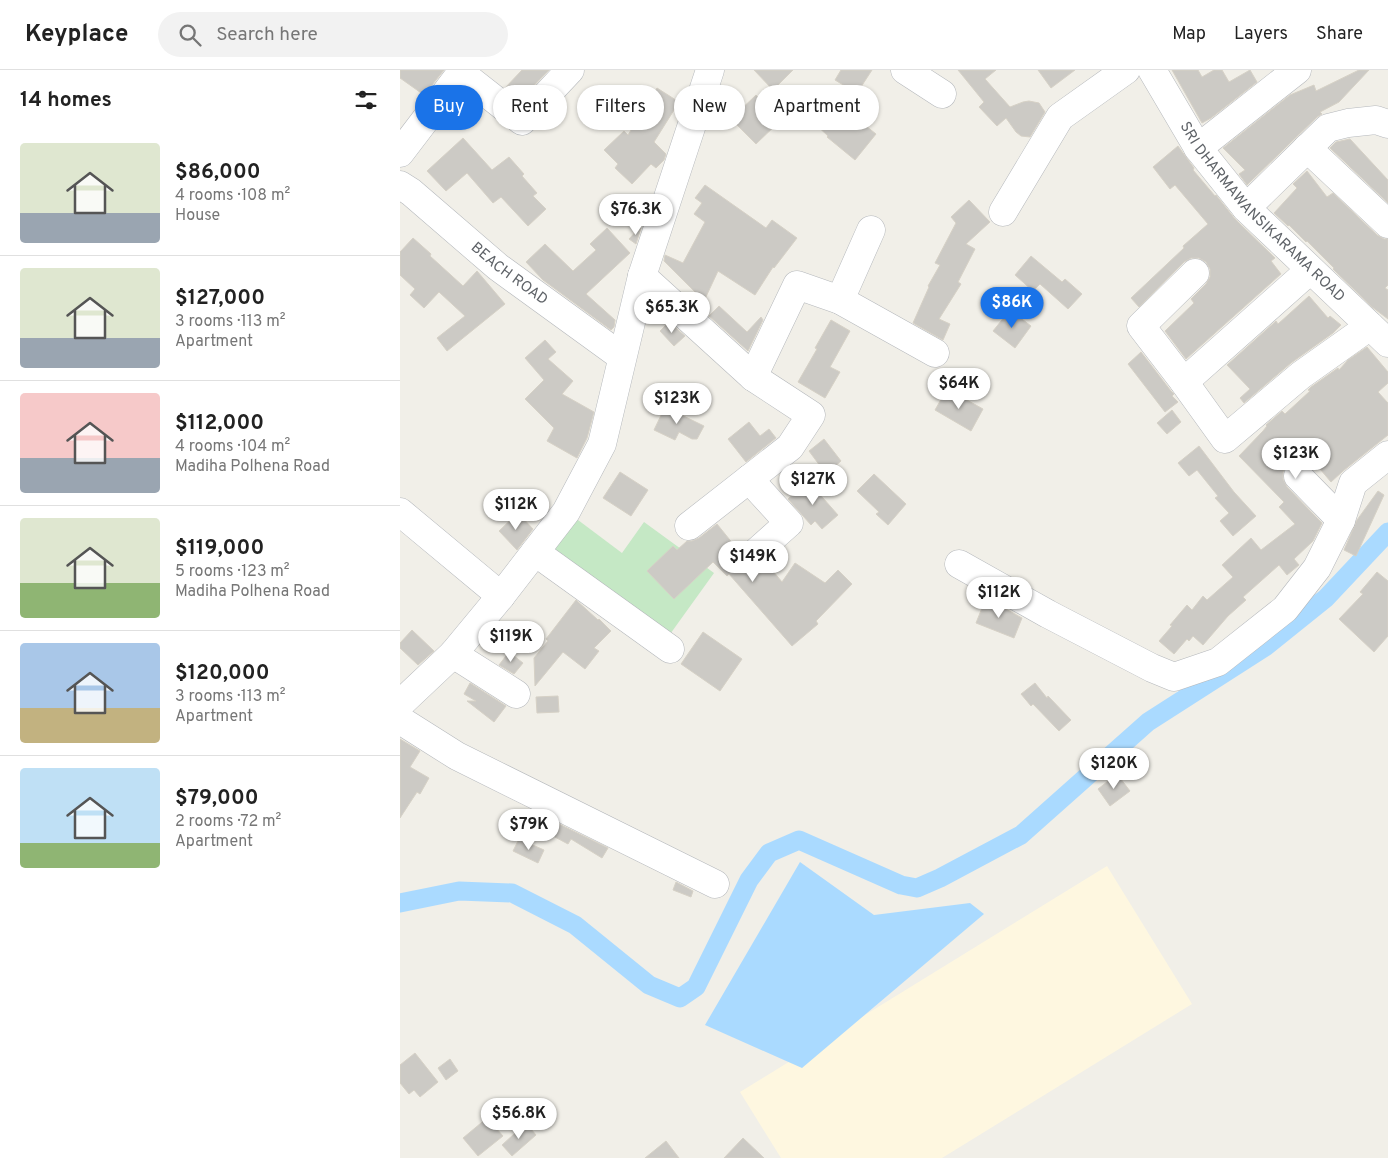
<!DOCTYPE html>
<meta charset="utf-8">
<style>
body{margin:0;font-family:Overpass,sans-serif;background:#f2f2f2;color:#222;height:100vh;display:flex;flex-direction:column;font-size:19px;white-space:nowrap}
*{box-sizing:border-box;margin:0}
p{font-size:16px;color:#767676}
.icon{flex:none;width:28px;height:28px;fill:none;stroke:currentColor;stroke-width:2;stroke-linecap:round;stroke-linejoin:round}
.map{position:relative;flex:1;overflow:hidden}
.sheet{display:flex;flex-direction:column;background:#fff;width:400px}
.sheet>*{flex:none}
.guide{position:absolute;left:15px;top:15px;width:475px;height:45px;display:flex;gap:10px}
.price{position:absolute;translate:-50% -42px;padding:0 11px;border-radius:18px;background:#fff;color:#222;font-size:16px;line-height:32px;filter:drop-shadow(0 1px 2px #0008)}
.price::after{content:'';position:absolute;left:50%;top:30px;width:15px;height:11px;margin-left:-8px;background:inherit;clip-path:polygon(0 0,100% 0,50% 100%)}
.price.on{background:#1a73e8;color:#fff}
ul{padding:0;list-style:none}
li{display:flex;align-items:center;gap:15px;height:125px;padding:0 20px}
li+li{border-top:1px solid #e0e0e0}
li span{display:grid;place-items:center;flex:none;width:140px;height:100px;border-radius:5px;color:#555}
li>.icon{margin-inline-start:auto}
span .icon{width:60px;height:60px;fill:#fffc;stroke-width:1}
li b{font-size:21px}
h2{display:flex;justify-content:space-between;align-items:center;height:60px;padding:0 20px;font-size:21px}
.pill{padding:0 18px;border-radius:22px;background:#fff;box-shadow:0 1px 4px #0004;font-size:18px;line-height:45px}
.pill.on{background:#1a73e8;color:#fff}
header{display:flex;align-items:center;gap:30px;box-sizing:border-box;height:70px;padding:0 25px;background:#fff;border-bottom:1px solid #e0e0e0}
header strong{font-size:24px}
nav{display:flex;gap:28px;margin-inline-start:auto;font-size:18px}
.search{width:350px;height:45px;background:#f2f2f2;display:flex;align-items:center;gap:12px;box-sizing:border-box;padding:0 18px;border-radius:28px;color:#767676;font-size:19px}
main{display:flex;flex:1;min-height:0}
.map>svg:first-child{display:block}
.commercial{fill:#fef7e0}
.green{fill:#c5e8c5}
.water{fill:#aadaff}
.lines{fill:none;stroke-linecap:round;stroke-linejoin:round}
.canal{stroke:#aadaff;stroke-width:19}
.building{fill:#cccac5;stroke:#d6d1c6}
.minor-casing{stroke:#b5b8bc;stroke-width:29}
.minor{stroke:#fff;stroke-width:28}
.labels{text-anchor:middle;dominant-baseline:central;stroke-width:5;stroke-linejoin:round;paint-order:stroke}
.street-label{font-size:15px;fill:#5f6368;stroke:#fff}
</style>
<header>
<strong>Keyplace</strong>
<div class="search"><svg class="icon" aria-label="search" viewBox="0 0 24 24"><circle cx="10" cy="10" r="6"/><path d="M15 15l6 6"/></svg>Search here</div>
<nav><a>Map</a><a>Layers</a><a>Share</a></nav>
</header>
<main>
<section class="sheet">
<h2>14 homes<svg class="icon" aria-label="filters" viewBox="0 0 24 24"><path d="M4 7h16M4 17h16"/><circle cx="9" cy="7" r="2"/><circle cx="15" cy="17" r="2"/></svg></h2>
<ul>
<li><span style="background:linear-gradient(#dfe7d0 70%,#9aa5b1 0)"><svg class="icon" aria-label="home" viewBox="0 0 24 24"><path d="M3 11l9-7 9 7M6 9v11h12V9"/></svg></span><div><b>$86,000</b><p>4 rooms · 108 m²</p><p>House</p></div></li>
<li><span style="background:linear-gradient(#dfe7d0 70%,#9aa5b1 0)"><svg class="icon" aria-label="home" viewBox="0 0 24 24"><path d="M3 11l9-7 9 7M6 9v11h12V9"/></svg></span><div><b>$127,000</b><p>3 rooms · 113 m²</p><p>Apartment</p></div></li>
<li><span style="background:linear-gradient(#f6c9c9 65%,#9aa5b1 0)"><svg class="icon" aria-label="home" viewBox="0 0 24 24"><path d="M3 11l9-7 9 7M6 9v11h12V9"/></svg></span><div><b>$112,000</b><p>4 rooms · 104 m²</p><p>Madiha Polhena Road</p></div></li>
<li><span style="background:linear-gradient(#dfe7d0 65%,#8fb573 0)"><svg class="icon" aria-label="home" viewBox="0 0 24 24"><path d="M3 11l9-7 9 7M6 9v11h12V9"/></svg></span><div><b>$119,000</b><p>5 rooms · 123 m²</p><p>Madiha Polhena Road</p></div></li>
<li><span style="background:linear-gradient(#a9c7e8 65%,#c2b280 0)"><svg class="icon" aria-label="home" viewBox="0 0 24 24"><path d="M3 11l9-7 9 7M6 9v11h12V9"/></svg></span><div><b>$120,000</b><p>3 rooms · 113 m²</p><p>Apartment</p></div></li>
<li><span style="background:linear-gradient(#bfe0f5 75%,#8fb573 0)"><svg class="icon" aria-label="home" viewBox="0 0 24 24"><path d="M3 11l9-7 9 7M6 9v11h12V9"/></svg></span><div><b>$79,000</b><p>2 rooms · 72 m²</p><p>Apartment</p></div></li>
</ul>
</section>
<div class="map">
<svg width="988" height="1088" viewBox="0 0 988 1088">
<rect width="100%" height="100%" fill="#f1efe8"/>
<path class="commercial" d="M707 796 792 934 542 1088H381L340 1022Z"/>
<path class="green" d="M174 447 222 483 244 452 314 503 268 567 149 481Z"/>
<path class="water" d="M400 792 474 845 570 833 584 844 402 998 305 955Z"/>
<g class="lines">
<path class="canal" d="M0 833 59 821 112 823 175 855 249 915 280 928 296 917 349 810 369 783 399 770 501 815 517 818 540 808 621 765 748 652 865 577 926 528 988 462"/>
</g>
<path class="building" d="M0 0H44L24 25 0 8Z
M122 0H149L120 30 105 18Z
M354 0H393L373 20Z
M441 0H472L446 40 476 64 455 90 427 67 428 66 413 52 445 16 435 10Z
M558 0H596L585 9 610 37 623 32 629 31 639 33 645 42 630 67 621 66 616 62 606 48 597 56 579 37 584 32Z
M638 0H675L651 18Z
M772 0H798L802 7 814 0H822L829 12 850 0 857 12 811 48 802 53Z
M959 0H969L939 32 920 42 922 44 917 47 847 115 839 104 845 100 823 78 890 25 914 15 916 21Z
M257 18 279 32 254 72 266 84 264 90 256 98 251 94 232 114 215 98 218 94 204 80 224 61 228 65Z
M356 25 381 50 356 74 331 49Z
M63 68 92 100 109 87 124 104 122 106 137 123 133 126 146 139 128 156 101 127 93 133 67 103 46 121 27 101Z
M950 69 988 110V133L930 78 936 72Z
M778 76 794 98 793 100 815 126 816 125 835 149 875 188 871 191 881 204 786 289 765 261 794 233 791 229 806 214 810 207V199L806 192 799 188H791L784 192 739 237 731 228 784 178 783 176 808 154 775 115 770 119 753 97Z
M907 101 927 127 933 123 977 165 984 169H988V215L985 218 988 220V249L972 237 933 199 934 198 907 171 906 172 889 155 888 156 874 143 897 118 893 114Z
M305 115 366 158 372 150 397 168 374 198 373 197 355 225 318 201 304 231 264 191 265 185 283 193 305 152 294 144 302 133 295 128Z
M569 130 590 152 566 174 575 179 558 212 561 214 539 249 550 254 543 270 513 253 529 217 528 216 540 195 535 193 556 153 551 147Z
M240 157 241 158 236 174 229 169Z
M207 158 230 183 186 224 215 250 214 257 211 260 143 210 126 192 145 174 173 201 196 180 190 174Z
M13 168 31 184 30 186 63 216 77 201 105 234 47 281 37 268 65 246 39 222 24 238 10 225 15 219 0 205V182Z
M631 186 662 212 665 209 682 224 668 239 640 214 633 221 615 205Z
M909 226 928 248 930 246 941 255 933 263 891 293 844 333 840 328 850 319 827 295 876 251 878 254Z
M319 236 347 262 361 247 363 250 348 281 309 246Z
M610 240 631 256 615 278 593 261Z
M431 250 450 261 430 297 440 302 425 328 398 312 417 279 415 278Z
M269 252 285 266 274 276 260 261Z
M145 270 156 282 148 289 173 311 162 324 194 342 187 368 177 388 147 371 154 358 125 329 144 310 125 288Z
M967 277 988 302V313L978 322 988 333V365L943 401 931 412 909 386 906 389 903 386 897 391H894L887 395 883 402V409L887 417 922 453 913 471 894 489 899 495 887 505 879 495 843 527 846 530 828 546 803 575 793 566 789 571 787 569 774 584 759 571 772 556 770 555 787 535 792 540 803 526 807 530 833 507 822 495 851 468 861 480 895 454 879 437 884 432 839 386 863 361 867 356 866 355 882 341 885 344 910 321 908 320 911 317 938 298 939 300 948 290Z
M741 282 771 321 774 324 772 326 778 332 765 342 728 294Z
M547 319 583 339 571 361 535 340Z
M265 337 304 356 297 369H292L279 362 275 370 254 360Z
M772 340 781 352 767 364 757 353Z
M349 352 360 366 369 359 376 368 346 392 328 369Z
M424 369 441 391 426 404 409 381Z
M799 376 834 422 856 446 833 466 820 451 829 443 815 428 818 426 797 400 789 406 778 393Z
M220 402 248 420 231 446 203 428Z
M474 404 506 434 488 455 476 444 479 442 457 421Z
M408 411 438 445 422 459 415 451 411 455 388 429Z
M978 421 984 425 956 486 944 480 957 450Z
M118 443 133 459 117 480 99 461Z
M317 454 338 480V489L342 496 348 500H357L360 503 368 495 382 512 395 493 425 513 438 500 452 514 416 551 418 554 392 576 329 504 327 506 313 492 274 529 247 501 273 476 277 480 287 471H292L299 468Z
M977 502 988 511V566L974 582 939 549 963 524 960 522Z
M586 528 622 548 614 568 576 553Z
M176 530 198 550 199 549 211 561 194 578 199 581 185 599 163 582 135 616 134 588 148 571 146 569Z
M12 560 34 581 18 595 0 578V573Z
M303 562 342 589 320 621 281 594Z
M109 582 123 593 114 604 99 595Z
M70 613 106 636 94 652 67 631H76L64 624Z
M635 613 647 628 648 626 671 650 659 661 633 634 631 636 621 624Z
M158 626 159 642 137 643 136 627Z
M0 669 20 681 10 697 29 708 20 724 17 722 0 748Z
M717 704 730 721 710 736 698 719Z
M159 754 208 778 202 788 171 769 168 774 153 766Z
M119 769 144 780 138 793 113 781Z
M276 812 293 821 291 827 273 820Z
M15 983 38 1012 20 1027 14 1020 9 1024 0 1013V995Z
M50 989 58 1001 46 1010 38 998Z
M87 1048 103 1066 78 1086 63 1068Z
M126 1053 136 1065 112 1086 102 1075Z
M343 1068 364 1088H324Z
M266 1071 279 1088H245Z"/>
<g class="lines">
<g class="minor-casing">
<g id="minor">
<path d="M505 0 542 24"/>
<path id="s1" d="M752 0 798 78 846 138 988 273"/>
<path d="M798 78 897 0"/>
<path d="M907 78 988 154"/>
<path d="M0 83 61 3 122 51 170 0"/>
<path id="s2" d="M0 115 11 122 98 197 222 287"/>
<path d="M846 138 928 58 948 53 976 50 988 54"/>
<path d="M603 142 660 47 726 0"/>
<path d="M795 203 741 256 784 312 825 369 901 305 970 256"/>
<path d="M242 206 353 307 411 345 390 377 289 456"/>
<path d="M440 230 471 160"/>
<path d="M353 307 397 215 440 230 535 283"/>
<path d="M784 312 910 200"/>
<path d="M898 406 941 450"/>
<path d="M349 409 389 453 353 485"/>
<path d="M0 442 101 526"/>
<path d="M135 482 270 579"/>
<path d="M559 494 648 544 752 598 774 607 818 592 885 539 917 498 941 450 953 413 988 385"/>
<path d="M53 584 116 624"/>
<path d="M0 634 53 584 101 526 166 442 202 374 242 206 310 0"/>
<path d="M0 650 57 686 315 814"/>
</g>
</g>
<use href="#minor" class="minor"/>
</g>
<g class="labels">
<g class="street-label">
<text stroke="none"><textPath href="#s1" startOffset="181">SRI DHARMAWANSIKARAMA ROAD</textPath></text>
<text stroke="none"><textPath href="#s2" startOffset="141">BEACH ROAD</textPath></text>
</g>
</g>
</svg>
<b class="price" style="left:236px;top:166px">$76.3K</b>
<b class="price on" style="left:612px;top:259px">$86K</b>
<b class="price" style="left:272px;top:264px">$65.3K</b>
<b class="price" style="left:559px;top:340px">$64K</b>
<b class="price" style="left:277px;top:355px">$123K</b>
<b class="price" style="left:896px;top:410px">$123K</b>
<b class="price" style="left:413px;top:436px">$127K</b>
<b class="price" style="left:116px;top:461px">$112K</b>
<b class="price" style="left:353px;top:513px">$149K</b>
<b class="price" style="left:599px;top:549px">$112K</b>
<b class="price" style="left:111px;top:593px">$119K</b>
<b class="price" style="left:714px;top:720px">$120K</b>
<b class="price" style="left:129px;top:781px">$79K</b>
<b class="price" style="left:119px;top:1070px">$56.8K</b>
<div class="guide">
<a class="pill on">Buy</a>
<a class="pill">Rent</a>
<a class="pill">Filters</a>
<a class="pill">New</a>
<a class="pill">Apartment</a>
</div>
</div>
</main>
